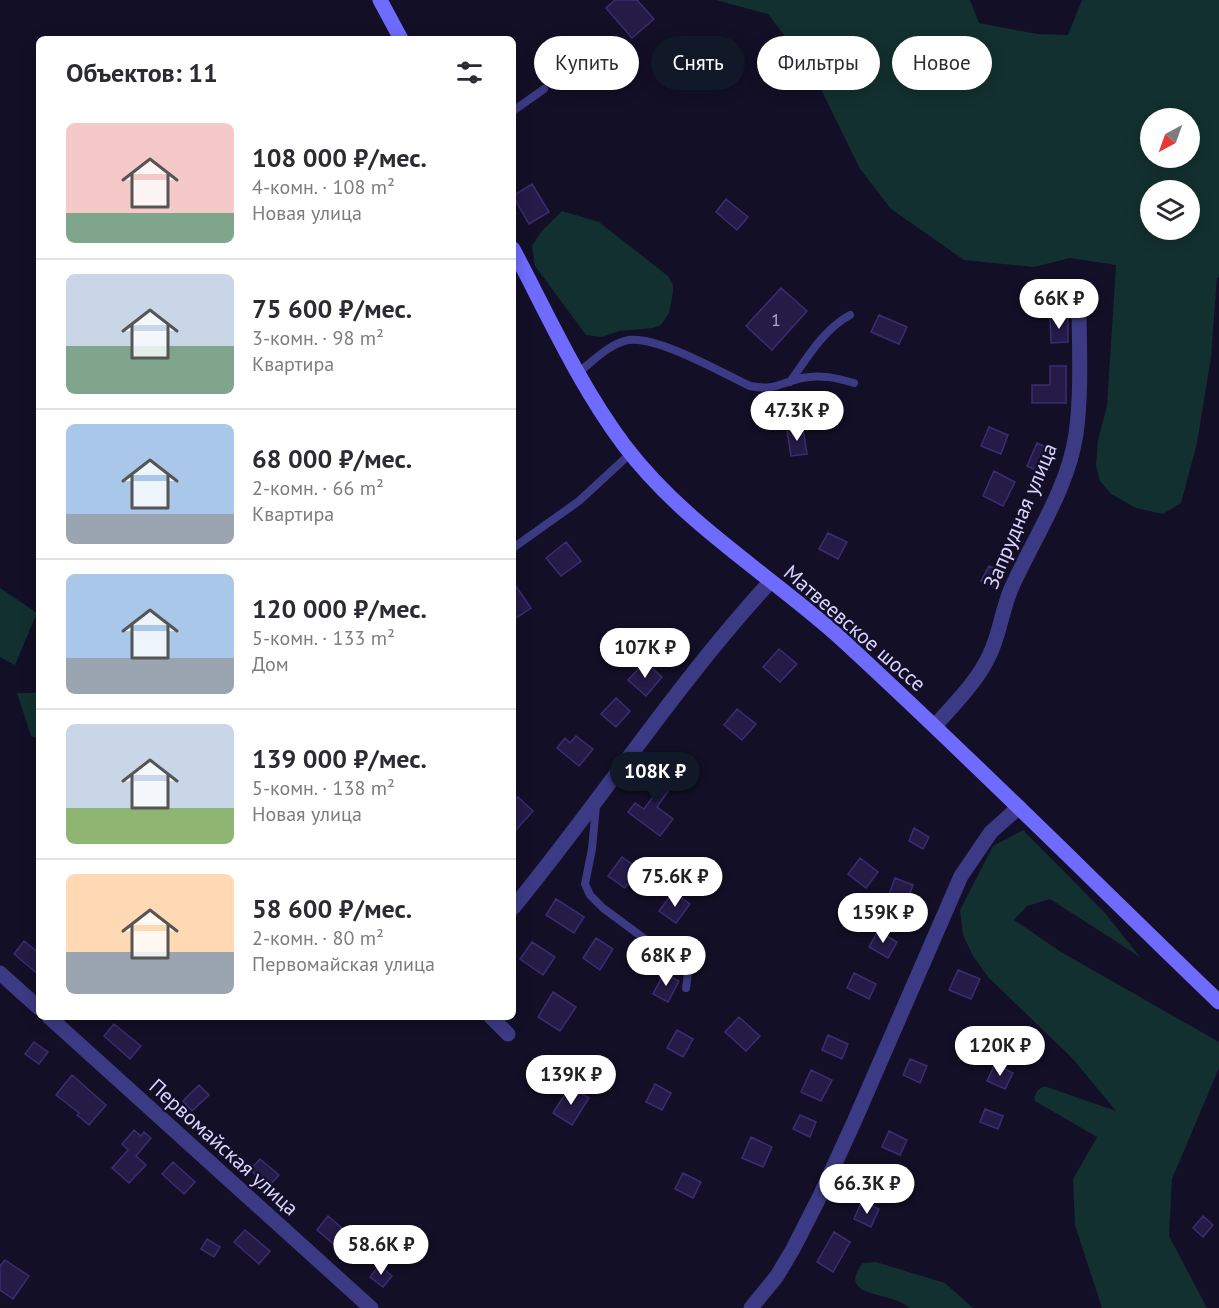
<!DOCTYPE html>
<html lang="ru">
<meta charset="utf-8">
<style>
body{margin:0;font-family:"PT Sans",sans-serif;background:#f2f2f3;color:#2b2b33;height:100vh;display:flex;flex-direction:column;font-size:22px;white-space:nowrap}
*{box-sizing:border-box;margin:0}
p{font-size:20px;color:#7c7c81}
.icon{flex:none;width:33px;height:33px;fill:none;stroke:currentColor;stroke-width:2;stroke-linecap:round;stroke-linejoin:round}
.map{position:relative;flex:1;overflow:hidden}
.drawer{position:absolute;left:36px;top:36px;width:480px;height:984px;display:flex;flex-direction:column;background:#fff;border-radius:9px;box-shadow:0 3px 15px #0003}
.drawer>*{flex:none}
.guide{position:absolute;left:534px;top:36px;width:570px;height:54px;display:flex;gap:12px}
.needle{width:39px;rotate:221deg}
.buttons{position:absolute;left:1140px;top:108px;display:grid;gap:12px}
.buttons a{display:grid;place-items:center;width:60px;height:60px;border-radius:50%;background:#fff;box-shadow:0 3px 15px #0003;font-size:30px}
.price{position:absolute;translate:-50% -51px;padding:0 14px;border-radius:21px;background:#fff;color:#222;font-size:20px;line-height:39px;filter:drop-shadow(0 2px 3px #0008)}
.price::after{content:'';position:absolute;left:50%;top:36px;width:18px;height:14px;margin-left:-9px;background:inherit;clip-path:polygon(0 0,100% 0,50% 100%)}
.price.selected{background:#111827;color:#fff}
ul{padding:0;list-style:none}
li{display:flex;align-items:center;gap:18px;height:150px;padding:0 30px}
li+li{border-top:2px solid #e1e1e2}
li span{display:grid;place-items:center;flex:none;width:168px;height:120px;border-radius:9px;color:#555}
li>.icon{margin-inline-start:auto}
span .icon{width:72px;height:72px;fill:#fffc;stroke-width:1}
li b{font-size:26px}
h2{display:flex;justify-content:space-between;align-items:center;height:72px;padding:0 30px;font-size:26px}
.chip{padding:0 21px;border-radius:27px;background:#fff;box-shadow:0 3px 15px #0003;font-size:21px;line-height:54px}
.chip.selected{background:#111827;color:#fff}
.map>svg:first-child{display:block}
.green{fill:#12302f;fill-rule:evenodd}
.building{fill:#241b47;stroke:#3b2d73;stroke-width:1.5}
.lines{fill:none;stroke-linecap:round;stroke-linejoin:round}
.service{stroke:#3d3a85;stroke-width:8}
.minor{stroke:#3d3a85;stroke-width:15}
.secondary{stroke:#6f6bff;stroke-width:15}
.labels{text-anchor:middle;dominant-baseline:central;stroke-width:4.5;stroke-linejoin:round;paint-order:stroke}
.number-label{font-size:18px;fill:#aca6d1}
.street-label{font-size:21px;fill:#d9d4ff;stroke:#130f26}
</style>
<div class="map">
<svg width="1219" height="1308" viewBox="0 0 1219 1308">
<rect width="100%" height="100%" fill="#130f26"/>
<path class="green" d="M716 0H970L979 23 1037 34 1068 35 1082 0H1219V277L1217 278 1211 357 1197 443 1181 503 1163 514 1136 508 1111 494 1100 481 1096 466 1098 440 1107 406 1116 265 1070 258 1034 267 964 260 891 209 860 169 813 73 768 14ZM1190 118V158H1150V118ZM1190 190V230H1150V190Z
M562 211 599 222 668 276 673 285V292L669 313 661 325 653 328 619 331 602 337 586 335 535 266 532 246 541 232Z
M0 588 37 613 15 665 0 657Z
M17 693H39V739L31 736Z
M1023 830 1105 913 1140 957 1050 899 1027 906 1014 920 1061 952 1219 1042V1068L1172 1179 1169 1236 1207 1308H1102L1075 1225 1073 1179 1097 1137 1035 1101 1034 1097 1038 1090 1044 1086 1116 1111 1073 1059 988 977 973 956 963 935 960 910 993 846Z
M876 1262 945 1283 973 1308H909C894 1291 834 1299 863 1263Z"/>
<path class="building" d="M615 0H637L654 19 632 38 606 8Z
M532 184 549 212 529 224 513 196Z
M726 199 748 217 737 230 716 212Z
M781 288 807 311 772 350 746 326Z
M879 315 907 327 899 344 871 332Z
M1050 318H1068V342L1051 343Z
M1050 366H1066V403H1032V385H1050Z
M989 427 1008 435 1001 454 981 446Z
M803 428 807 454 791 456 787 431Z
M1037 443 1055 451 1045 474 1027 466Z
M994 471 1015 482 1003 506 983 496Z
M828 533 847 542 838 559 819 549Z
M566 542 581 561 561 576 546 558Z
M989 566 1004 573 997 589 981 581Z
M513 582 531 608 513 620Z
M779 649 797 664 780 682 763 667Z
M645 662 662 677 646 696 628 680Z
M616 698 630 711 616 727 601 714Z
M737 709 756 724 742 740 724 725Z
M576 736 593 749 579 766 557 748 565 738 570 743Z
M657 766 676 780 657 807 673 819 660 836 628 812 635 803 644 809 657 791 645 782Z
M518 797 533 811 513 833V802Z
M914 828 929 837 923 849 909 841Z
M622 857 639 869 625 888 608 876Z
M860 858 878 872 866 888 848 874Z
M895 878 913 885 906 904 888 897Z
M673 892 690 904 676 923 659 911Z
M556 899 584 917 574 933 546 915Z
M878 931 897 942 888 958 869 947Z
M596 938 613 949 600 970 583 958Z
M24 941 39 953V975L14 954Z
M532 942 555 957 543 975 520 959Z
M958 970 980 979 971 999 949 990Z
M664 973 679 981 668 1002 653 994Z
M854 973 876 984 869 999 847 988Z
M553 992 576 1007 560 1031 538 1017Z
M739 1017 760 1036 746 1051 725 1032Z
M114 1024 141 1046 130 1059 104 1036Z
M677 1030 693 1039 683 1057 667 1048Z
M828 1035 848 1044 842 1059 822 1050Z
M34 1042 48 1052 39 1064 25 1054Z
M910 1059 927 1066 920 1083 903 1075Z
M995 1064 1013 1073 1005 1089 987 1081Z
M811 1070 832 1080 821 1101 801 1092Z
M72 1075 106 1105 89 1125 77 1115 79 1113 56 1095Z
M655 1084 671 1093 662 1110 646 1102Z
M199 1085 209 1095 192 1111 183 1101Z
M570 1086 589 1098 572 1125 553 1113Z
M985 1109 1003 1116 998 1129 980 1122Z
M800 1115 816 1122 810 1137 793 1129Z
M134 1130 141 1136 144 1132 151 1138 136 1156 146 1165 129 1183 112 1168 128 1150 122 1144Z
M889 1131 907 1140 900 1155 882 1147Z
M751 1137 772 1147 763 1167 742 1158Z
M260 1159 279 1175 269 1186 250 1170Z
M173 1162 195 1182 184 1194 162 1174Z
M891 1172 912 1182 903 1200 882 1190Z
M683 1173 701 1182 693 1198 675 1189Z
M869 1204 879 1209 871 1227 854 1219 860 1205 867 1208Z
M328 1216 356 1240 345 1254 317 1230Z
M1203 1216 1213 1225 1203 1237 1193 1228Z
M245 1230 270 1251 259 1264 234 1242Z
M834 1232 850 1242 833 1272 817 1262Z
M207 1239 220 1247 214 1257 201 1249Z
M5 1260 29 1276 13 1299 0 1290V1266Z
M379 1265 392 1276 383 1287 370 1277Z"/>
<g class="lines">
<path class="service" d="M513 111 544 89
M579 372C593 361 610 343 629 340 658 336 722 373 750 386 775 391 780 383 802 378 820 374 837 378 854 383
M790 382C807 358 824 329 850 315
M513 548 579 501 631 453
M596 806 592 849 585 884 590 895 603 908 684 968 688 973 686 988"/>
<path class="minor" d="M935 726C954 704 978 681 990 654 1000 633 1002 610 1011 589 1033 539 1068 489 1076 434 1082 390 1079 345 1079 302
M513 908C601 801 676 684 770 582
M0 973 39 1008
M49 1017 371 1308
M491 1017 508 1034
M751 1308 777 1276 793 1249 820 1196 854 1122 961 876 991 832 1019 807"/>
<path class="secondary" d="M380 0 401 39
M513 249C548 315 579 385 624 445 683 523 766 572 838 636 968 755 1092 880 1219 1002"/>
</g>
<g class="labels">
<g class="number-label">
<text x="776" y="319">1</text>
</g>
<g class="street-label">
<text transform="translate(1020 516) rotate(-67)">Запрудная улица</text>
<text transform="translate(855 628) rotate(41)">Матвеевское шоссе</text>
<text transform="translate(224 1147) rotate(42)">Первомайская улица</text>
</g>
</g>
</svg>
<div class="buttons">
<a><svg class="needle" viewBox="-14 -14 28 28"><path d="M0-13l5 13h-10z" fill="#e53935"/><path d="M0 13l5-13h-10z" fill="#7c7c81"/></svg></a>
<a><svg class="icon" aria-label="layers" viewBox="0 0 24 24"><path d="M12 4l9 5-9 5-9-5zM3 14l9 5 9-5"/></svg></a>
</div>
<b class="price" style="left:1059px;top:330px">66K ₽</b>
<b class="price" style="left:797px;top:442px">47.3K ₽</b>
<b class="price" style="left:645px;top:679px">107K ₽</b>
<b class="price selected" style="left:655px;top:803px">108K ₽</b>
<b class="price" style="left:675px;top:908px">75.6K ₽</b>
<b class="price" style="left:883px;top:944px">159K ₽</b>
<b class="price" style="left:666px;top:987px">68K ₽</b>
<b class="price" style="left:1000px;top:1077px">120K ₽</b>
<b class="price" style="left:571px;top:1106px">139K ₽</b>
<b class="price" style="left:867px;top:1215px">66.3K ₽</b>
<b class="price" style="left:381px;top:1276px">58.6K ₽</b>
<div class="guide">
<a class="chip">Купить</a>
<a class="chip selected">Снять</a>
<a class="chip">Фильтры</a>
<a class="chip">Новое</a>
</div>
<section class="drawer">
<h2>Объектов: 11<svg class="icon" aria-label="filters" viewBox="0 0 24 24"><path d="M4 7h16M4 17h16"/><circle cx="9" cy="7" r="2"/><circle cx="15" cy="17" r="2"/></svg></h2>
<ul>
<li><span style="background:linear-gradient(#f6c9c9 75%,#7fa58c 0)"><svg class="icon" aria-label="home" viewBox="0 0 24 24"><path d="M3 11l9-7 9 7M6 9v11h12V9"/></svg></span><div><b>108 000 ₽/мес.</b><p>4-комн. · 108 m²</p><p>Новая улица</p></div></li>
<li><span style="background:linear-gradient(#c9d6e8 60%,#7fa58c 0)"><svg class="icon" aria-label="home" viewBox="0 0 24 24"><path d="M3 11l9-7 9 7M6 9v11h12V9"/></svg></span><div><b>75 600 ₽/мес.</b><p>3-комн. · 98 m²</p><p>Квартира</p></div></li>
<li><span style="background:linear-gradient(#a9c7e8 75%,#9aa5b1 0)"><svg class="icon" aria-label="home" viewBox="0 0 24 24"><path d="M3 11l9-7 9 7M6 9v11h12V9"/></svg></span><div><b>68 000 ₽/мес.</b><p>2-комн. · 66 m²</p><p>Квартира</p></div></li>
<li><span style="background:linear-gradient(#a9c7e8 70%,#9aa5b1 0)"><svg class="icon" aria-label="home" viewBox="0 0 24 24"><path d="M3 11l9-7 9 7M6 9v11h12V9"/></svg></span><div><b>120 000 ₽/мес.</b><p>5-комн. · 133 m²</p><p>Дом</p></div></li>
<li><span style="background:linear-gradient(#c9d6e8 70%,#8fb573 0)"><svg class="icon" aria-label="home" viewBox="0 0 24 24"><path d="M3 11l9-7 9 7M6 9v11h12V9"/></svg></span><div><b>139 000 ₽/мес.</b><p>5-комн. · 138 m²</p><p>Новая улица</p></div></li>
<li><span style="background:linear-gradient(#ffd9b3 65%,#9aa5b1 0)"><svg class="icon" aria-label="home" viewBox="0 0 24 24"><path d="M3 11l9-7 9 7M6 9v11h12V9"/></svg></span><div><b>58 600 ₽/мес.</b><p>2-комн. · 80 m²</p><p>Первомайская улица</p></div></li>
</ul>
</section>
</div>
